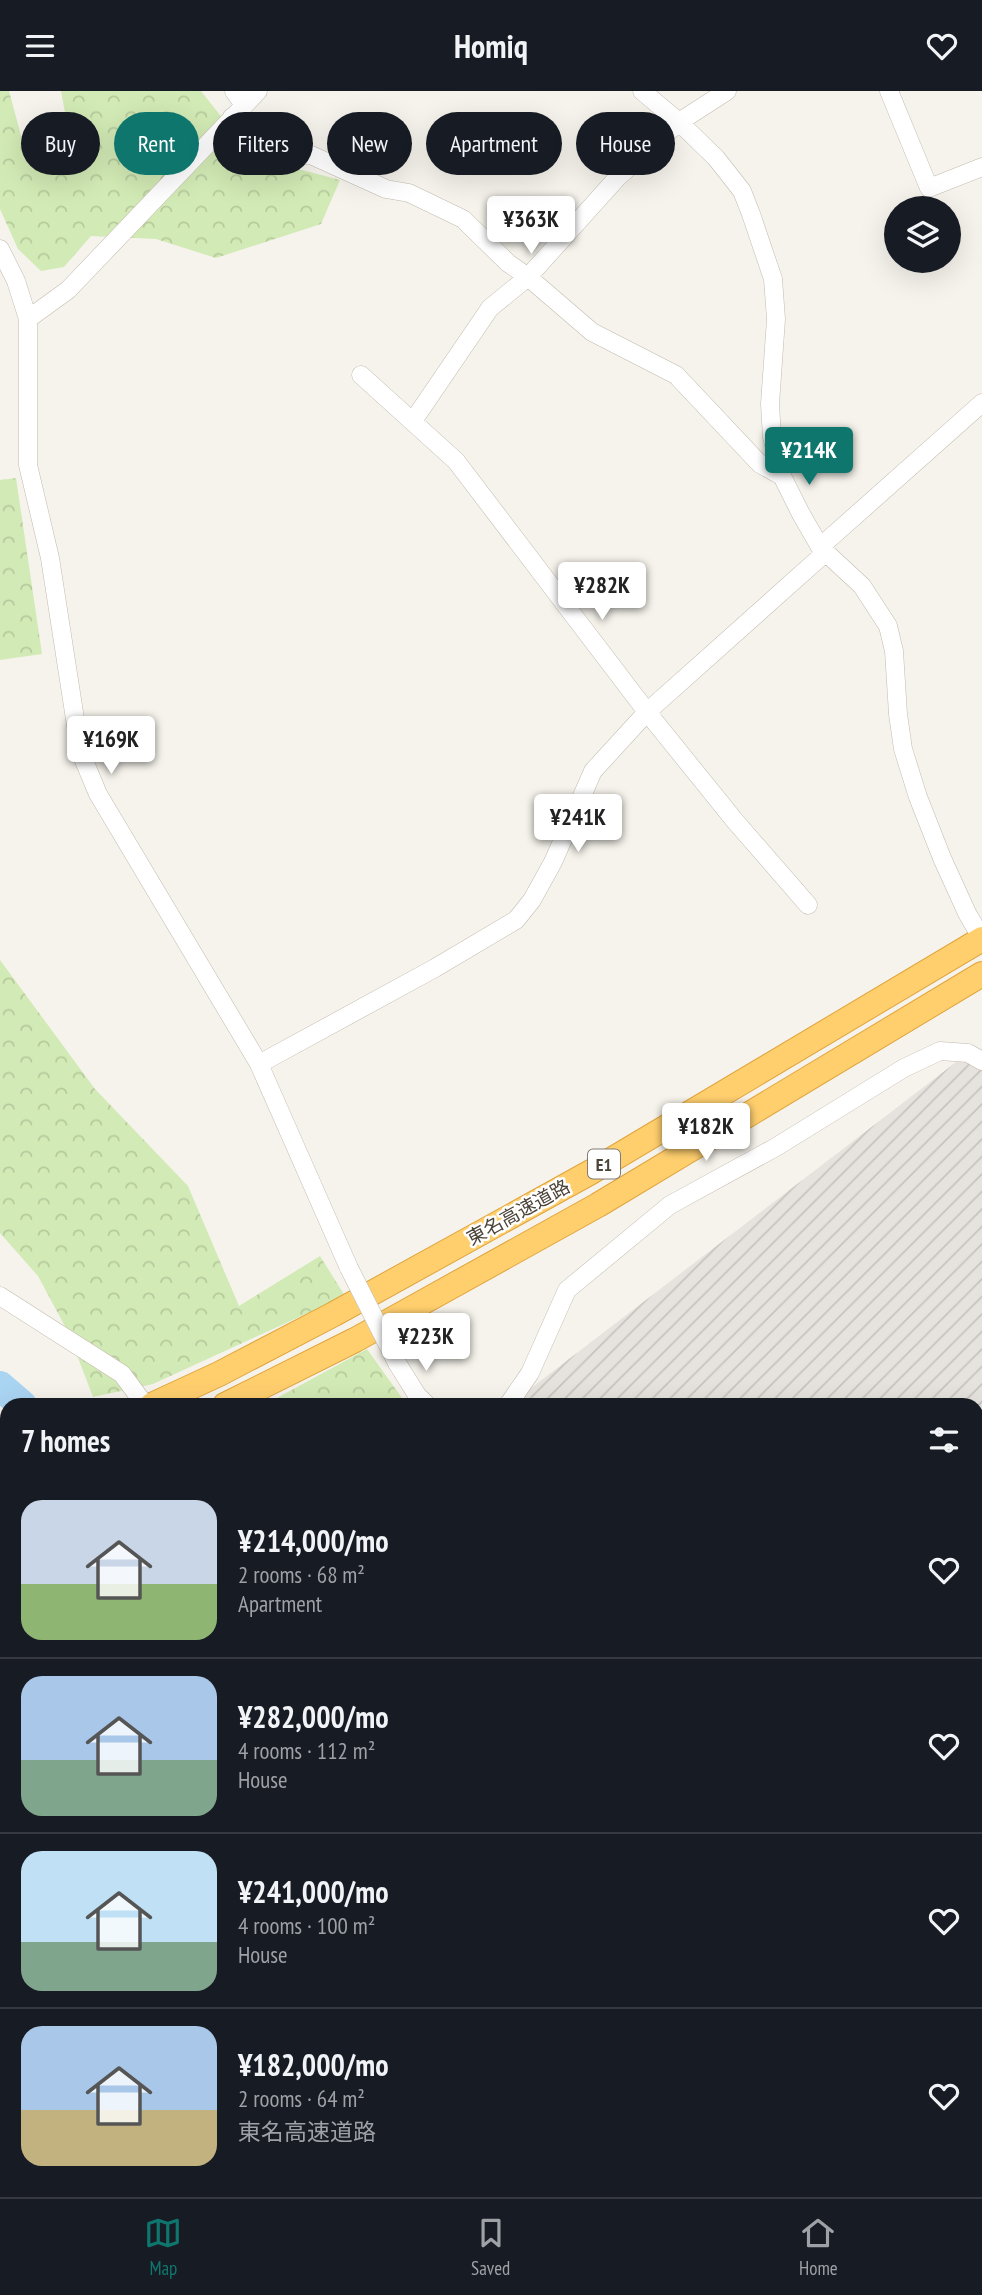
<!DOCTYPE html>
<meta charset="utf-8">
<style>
body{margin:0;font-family:"PT Sans Narrow","Noto Sans JP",sans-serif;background:#20242c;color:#f1f3f6;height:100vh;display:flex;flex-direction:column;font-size:26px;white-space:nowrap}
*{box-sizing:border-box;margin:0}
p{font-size:23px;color:#9ea1a6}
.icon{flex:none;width:38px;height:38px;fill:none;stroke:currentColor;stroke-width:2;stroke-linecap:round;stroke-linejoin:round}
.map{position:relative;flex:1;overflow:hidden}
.panel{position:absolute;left:0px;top:1307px;width:984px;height:800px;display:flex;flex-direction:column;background:#171b24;border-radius:21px 21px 0 0;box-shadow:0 7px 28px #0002}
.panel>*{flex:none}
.banner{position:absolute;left:21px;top:21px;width:942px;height:63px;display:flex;gap:14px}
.fabs{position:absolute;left:884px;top:105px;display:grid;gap:14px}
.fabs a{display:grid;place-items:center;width:77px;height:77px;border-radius:50%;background:#171b24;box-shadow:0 7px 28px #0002;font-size:35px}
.price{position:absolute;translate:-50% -60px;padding:0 16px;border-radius:7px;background:#fff;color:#222;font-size:23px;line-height:46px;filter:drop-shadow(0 2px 4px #0008)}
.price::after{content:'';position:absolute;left:50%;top:42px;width:21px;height:16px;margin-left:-10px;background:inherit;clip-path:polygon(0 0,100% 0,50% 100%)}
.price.selected{background:#0f766e;color:#fff}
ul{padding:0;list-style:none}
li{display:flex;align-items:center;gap:21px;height:175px;padding:0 21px}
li+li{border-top:2px solid #363941}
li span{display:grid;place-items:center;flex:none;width:196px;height:140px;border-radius:21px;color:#555}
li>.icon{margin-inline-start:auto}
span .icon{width:84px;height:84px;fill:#fffc;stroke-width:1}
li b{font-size:30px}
h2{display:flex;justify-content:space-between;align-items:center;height:84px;padding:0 21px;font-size:30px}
.tag{padding:0 24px;border-radius:32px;background:#171b24;box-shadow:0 7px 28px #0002;font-size:24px;line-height:63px}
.tag.selected{background:#0f766e;color:#fff}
header{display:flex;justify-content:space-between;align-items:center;height:91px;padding:0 21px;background:#171b24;font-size:32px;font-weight:700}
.tabs{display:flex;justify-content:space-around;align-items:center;height:98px;border-top:2px solid #363941;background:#171b24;font-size:19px;color:#9ea1a6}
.tabs a{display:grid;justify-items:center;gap:4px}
.tabs .selected{color:#0f766e}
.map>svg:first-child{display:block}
.industrial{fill:url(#industrial-furrows)}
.forest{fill:url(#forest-crowns)}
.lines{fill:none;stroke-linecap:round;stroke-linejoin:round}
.river{stroke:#a9d4f2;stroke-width:30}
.minor-casing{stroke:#c2bbae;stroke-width:19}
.highway-casing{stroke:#e0a43c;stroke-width:26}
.minor{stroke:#fff;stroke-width:18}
.highway{stroke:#ffcf6e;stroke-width:24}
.minor-bridge-casing{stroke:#c2bbae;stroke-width:19;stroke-linecap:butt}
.minor-bridge{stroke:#fff;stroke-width:18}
.labels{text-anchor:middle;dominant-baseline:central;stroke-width:5;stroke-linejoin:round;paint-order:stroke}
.shield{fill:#fff;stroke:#817c74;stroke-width:2}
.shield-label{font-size:18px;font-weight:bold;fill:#4b4439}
.street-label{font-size:19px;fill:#4b4439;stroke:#fff}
</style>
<header><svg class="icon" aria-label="menu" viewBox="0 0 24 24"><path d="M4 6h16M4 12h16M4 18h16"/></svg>Homiq<svg class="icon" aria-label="heart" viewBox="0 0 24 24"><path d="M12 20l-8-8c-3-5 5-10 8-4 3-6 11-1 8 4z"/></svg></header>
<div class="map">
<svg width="982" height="2106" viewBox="0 0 982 2106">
<defs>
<pattern id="industrial-furrows" width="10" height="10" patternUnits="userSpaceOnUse" patternTransform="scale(1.75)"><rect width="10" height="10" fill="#e6e2dd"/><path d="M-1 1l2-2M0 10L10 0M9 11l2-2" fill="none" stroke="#c7c3be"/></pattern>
<pattern id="forest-crowns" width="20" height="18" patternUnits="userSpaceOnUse" patternTransform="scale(1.75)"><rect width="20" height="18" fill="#d2eab5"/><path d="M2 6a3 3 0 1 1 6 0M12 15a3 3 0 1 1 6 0" fill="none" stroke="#b6ca9c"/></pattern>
</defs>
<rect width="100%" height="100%" fill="#f6f3ec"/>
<path class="industrial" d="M968 962 982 978V2106H795L793 2100H976V1314H509Z"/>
<path class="forest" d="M0 0H9L23 52 47 77 73 64 61 0H201L253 66 340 89 321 133 216 167 156 148 91 145 64 176 41 180 18 158 0 118Z
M16 387 42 563 0 569V389Z
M0 869 95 998 188 1095 239 1215 320 1165 345 1205 153 1293 93 1306 69 1243 38 1185 0 1142Z
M367 1258 407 1314H264Z
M7 1444V2100H468L471 2106H0V1446Z"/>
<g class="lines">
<path class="river" d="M0 1295 22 1314
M309 2100 310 2106"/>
<g class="minor-casing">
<path id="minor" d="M234 0 244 14
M642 0 679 31 716 67 742 100 751 123 773 188 776 228 770 313 772 346 782 385 801 423 820 456 862 495 888 535 894 560 898 623 903 658 918 706 942 767 967 822 982 848
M889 0 929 97 982 76
M232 26 260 59 274 63 311 64 386 98 409 102 463 128 508 172 528 186 592 241 676 284 760 373 782 385
M0 158 16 190 28 228V374L50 467 80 660 98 703 259 973 349 1177
M28 228 68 199 258 0
M361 284 456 370 647 621 735 730 808 814
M413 330 490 217 528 186 618 86 679 31 727 0
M820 456 982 312
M259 973 435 877 516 829 532 809 553 771 593 680 647 621 825 462
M0 1205 122 1283 145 1314
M397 1272 417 1304 427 1314
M508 1314 530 1282 567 1199 670 1114 776 1056 904 977 940 960 968 962 982 970
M976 1890 982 1887
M795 2100 797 2106"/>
</g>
<g class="highway-casing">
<path id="highway" d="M152 1314 219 1283 334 1223 591 1081 982 848
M225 1314 355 1249 598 1114 982 883
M0 1383 7 1380
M0 1417 7 1414"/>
</g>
<use href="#minor" class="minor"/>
<use href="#highway" class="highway"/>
<g class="minor-bridge-casing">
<path id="minor-bridge" d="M349 1177 397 1272"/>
</g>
<use href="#minor-bridge" class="minor-bridge"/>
</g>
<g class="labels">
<rect class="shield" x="588" y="1058.5" width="32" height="29" rx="5"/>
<g class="shield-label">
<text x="604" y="1073">E1</text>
</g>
<g class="street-label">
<text transform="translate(518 1121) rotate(-29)">東名高速道路</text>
</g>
</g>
</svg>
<div class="fabs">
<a><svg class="icon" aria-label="layers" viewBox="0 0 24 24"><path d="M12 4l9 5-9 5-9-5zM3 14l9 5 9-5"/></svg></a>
</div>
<b class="price" style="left:531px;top:165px">¥363K</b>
<b class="price selected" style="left:809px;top:396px">¥214K</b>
<b class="price" style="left:602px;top:531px">¥282K</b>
<b class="price" style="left:111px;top:685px">¥169K</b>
<b class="price" style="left:578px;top:763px">¥241K</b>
<b class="price" style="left:706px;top:1072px">¥182K</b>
<b class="price" style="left:426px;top:1282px">¥223K</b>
<div class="banner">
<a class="tag">Buy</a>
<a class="tag selected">Rent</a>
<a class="tag">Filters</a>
<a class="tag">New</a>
<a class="tag">Apartment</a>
<a class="tag">House</a>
</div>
<section class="panel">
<h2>7 homes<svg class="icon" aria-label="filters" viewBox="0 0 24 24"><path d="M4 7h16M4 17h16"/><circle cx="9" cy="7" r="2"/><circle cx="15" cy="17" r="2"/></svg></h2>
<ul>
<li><span style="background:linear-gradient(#c9d6e8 60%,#8fb573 0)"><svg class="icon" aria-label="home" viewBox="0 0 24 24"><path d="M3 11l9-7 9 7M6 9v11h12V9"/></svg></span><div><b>¥214,000/mo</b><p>2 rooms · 68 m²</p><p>Apartment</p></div><svg class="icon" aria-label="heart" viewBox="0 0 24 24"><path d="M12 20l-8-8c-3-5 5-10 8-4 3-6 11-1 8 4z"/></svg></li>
<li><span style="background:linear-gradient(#a9c7e8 60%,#7fa58c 0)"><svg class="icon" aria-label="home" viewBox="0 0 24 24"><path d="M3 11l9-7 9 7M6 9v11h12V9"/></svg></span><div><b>¥282,000/mo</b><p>4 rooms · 112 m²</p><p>House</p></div><svg class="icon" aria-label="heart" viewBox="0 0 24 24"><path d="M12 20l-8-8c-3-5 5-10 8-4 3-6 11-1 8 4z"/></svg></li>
<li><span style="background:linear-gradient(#bfe0f5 65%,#7fa58c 0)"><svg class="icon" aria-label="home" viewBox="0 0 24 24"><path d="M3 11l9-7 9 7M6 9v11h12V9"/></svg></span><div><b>¥241,000/mo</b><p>4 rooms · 100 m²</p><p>House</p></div><svg class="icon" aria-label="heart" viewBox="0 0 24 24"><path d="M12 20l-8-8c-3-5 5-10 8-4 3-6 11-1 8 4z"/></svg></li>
<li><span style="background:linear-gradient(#a9c7e8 60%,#c2b280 0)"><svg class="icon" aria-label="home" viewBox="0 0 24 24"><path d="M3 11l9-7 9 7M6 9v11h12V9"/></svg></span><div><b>¥182,000/mo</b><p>2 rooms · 64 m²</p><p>東名高速道路</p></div><svg class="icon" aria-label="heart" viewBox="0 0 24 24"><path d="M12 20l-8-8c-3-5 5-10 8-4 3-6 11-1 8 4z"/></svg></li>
</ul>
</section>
</div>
<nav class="tabs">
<a class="selected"><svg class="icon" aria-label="map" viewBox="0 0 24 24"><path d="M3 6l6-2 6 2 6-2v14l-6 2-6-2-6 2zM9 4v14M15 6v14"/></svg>Map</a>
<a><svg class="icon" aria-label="saved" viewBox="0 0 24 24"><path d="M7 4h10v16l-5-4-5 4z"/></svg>Saved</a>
<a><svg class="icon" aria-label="home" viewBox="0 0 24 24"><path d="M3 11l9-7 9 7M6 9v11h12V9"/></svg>Home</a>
</nav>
